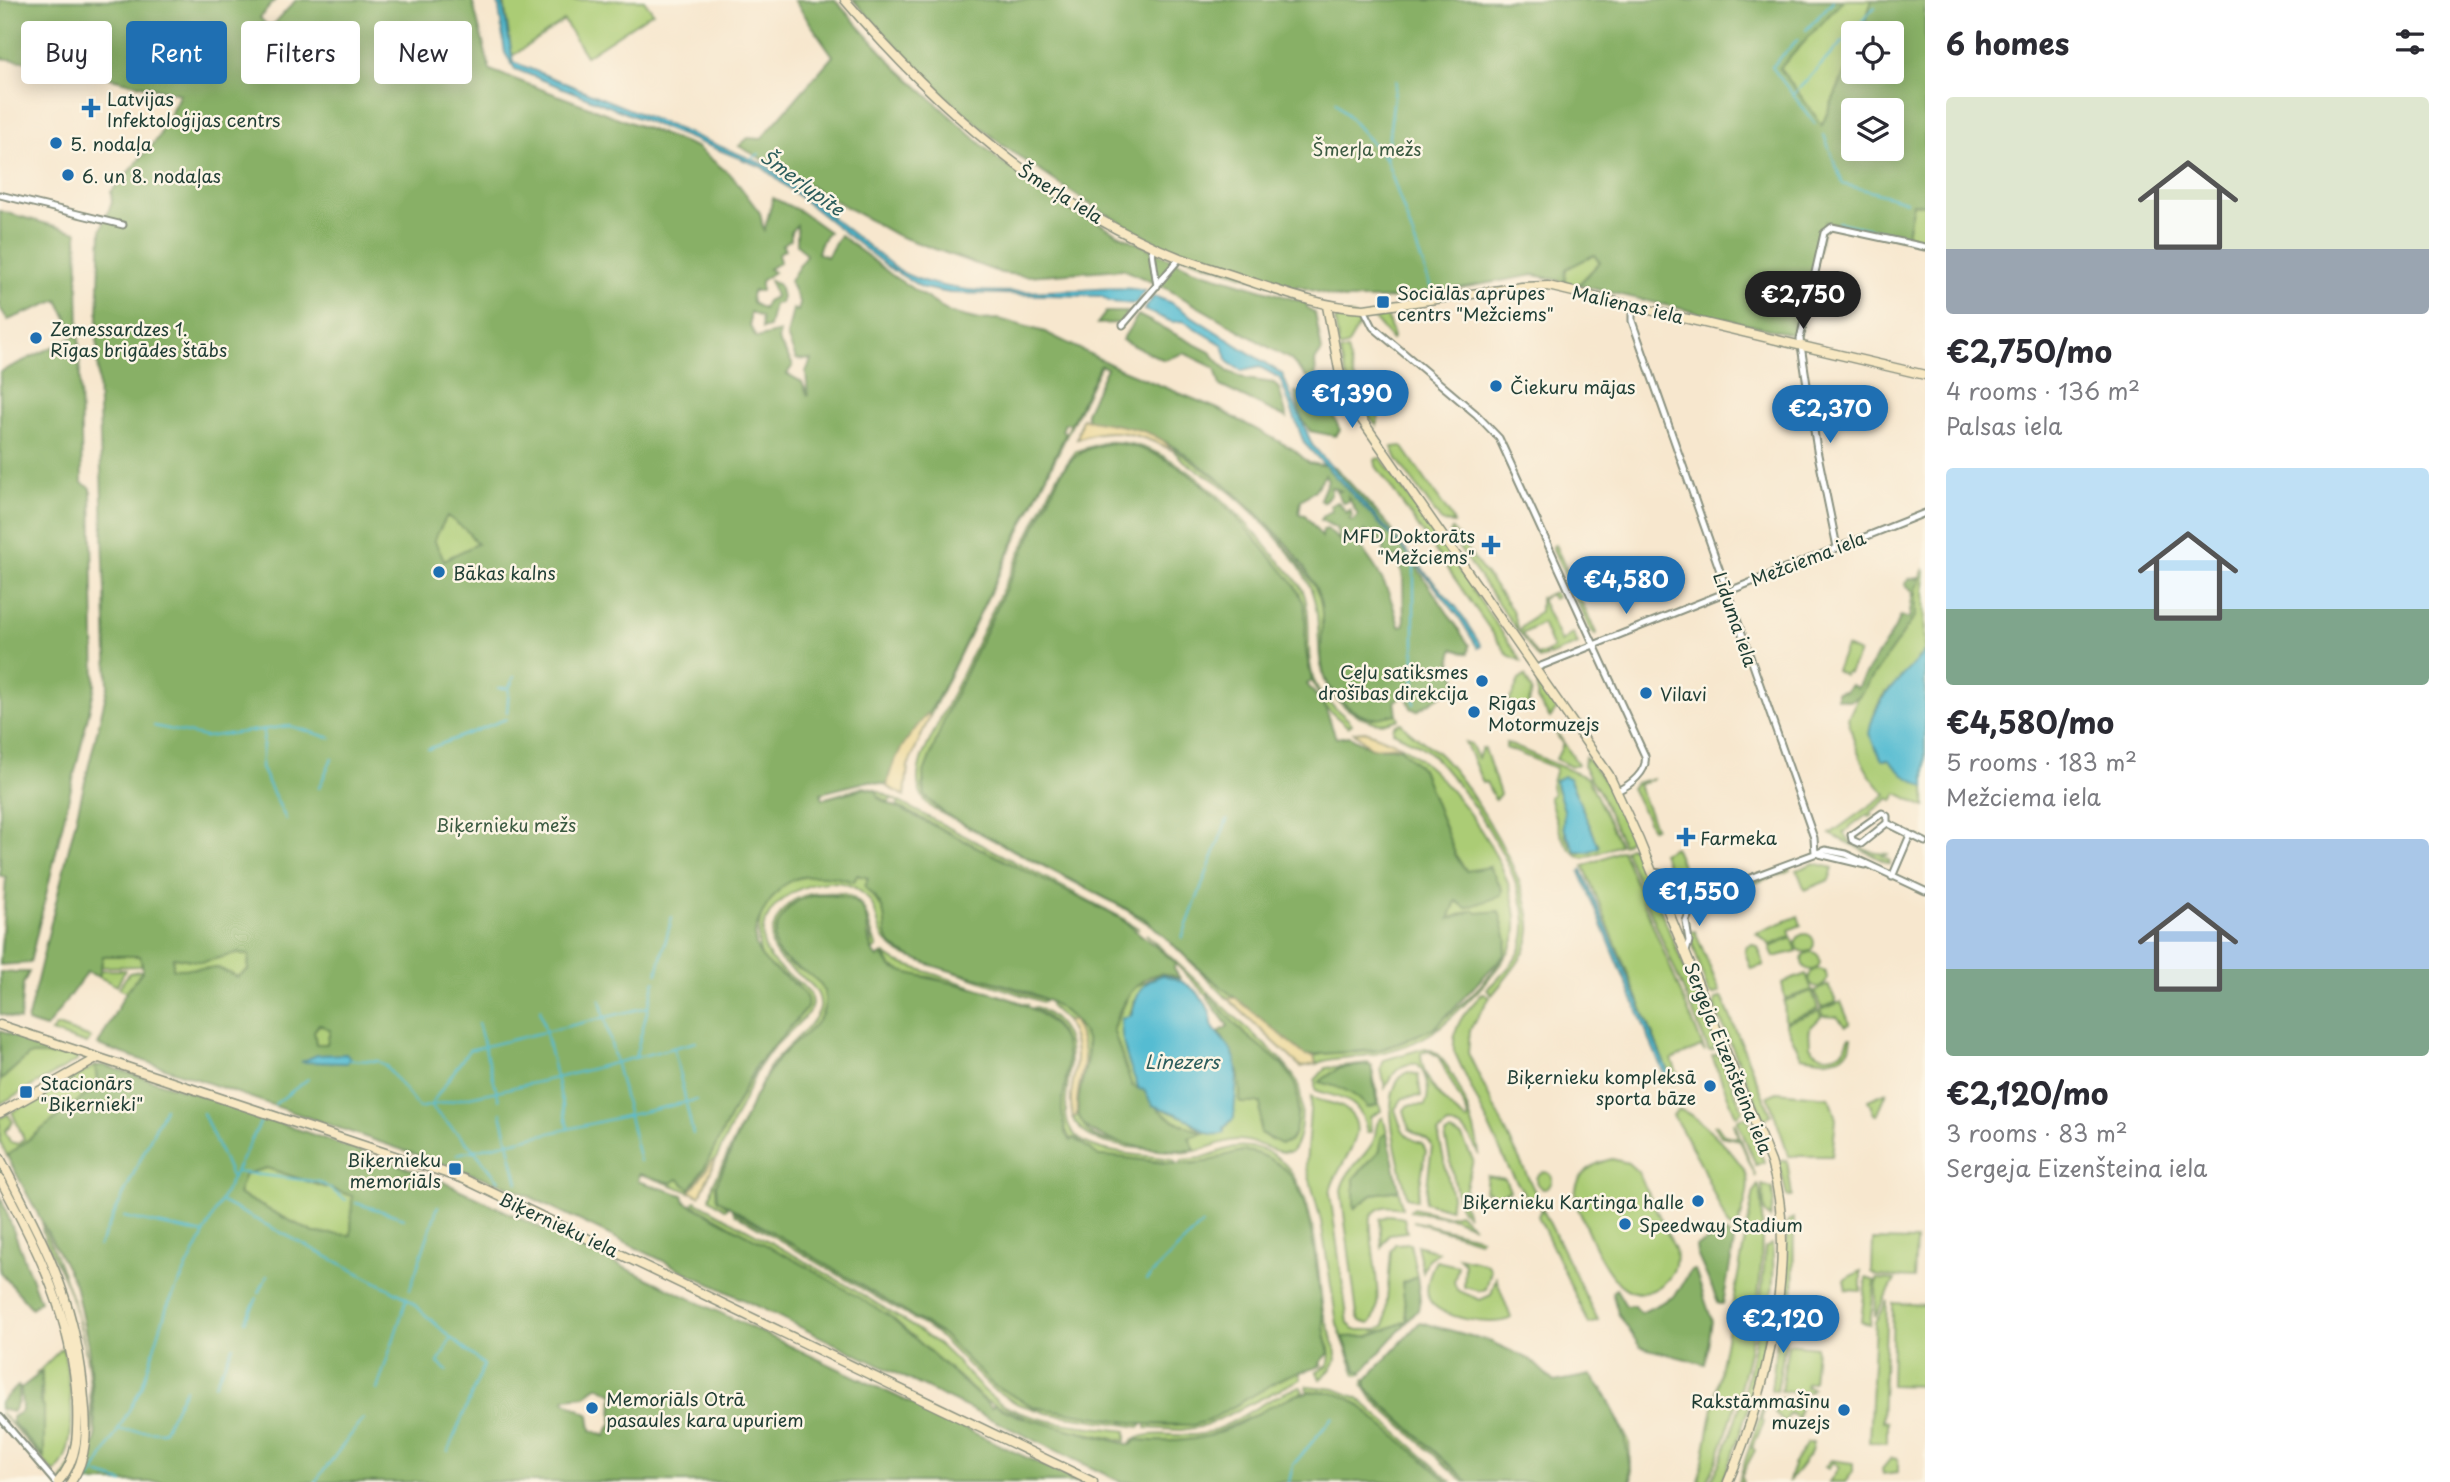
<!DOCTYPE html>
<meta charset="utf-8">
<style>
body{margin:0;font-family:"Playpen Sans",sans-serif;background:#f2f2f3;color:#2b2b33;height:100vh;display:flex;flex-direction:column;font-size:26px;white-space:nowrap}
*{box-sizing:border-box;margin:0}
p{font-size:23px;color:#7c7c81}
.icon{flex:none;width:38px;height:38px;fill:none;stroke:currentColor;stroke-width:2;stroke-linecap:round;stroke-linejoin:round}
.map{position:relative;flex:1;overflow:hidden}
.sheet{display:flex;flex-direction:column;background:#fff;width:525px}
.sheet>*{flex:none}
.top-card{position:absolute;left:21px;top:21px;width:665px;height:63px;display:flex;gap:14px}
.tools{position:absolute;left:1841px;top:21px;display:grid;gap:14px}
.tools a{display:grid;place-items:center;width:63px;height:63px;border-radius:7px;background:#fff;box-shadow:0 4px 18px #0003;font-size:35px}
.price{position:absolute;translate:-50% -60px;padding:0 16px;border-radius:24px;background:#1f6fb2;color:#fff;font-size:23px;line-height:46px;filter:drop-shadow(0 2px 4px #0008)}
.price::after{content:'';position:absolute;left:50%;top:42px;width:21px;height:16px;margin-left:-10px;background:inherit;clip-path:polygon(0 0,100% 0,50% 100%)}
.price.on{background:#222;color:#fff}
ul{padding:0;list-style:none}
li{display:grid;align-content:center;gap:14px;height:371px;padding:0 21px}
li span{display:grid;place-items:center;height:217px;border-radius:7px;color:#555}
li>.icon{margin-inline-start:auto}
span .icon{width:126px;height:126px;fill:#fffc;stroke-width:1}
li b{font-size:30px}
h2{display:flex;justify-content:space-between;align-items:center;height:84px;padding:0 21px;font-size:30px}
.tag{padding:0 24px;border-radius:7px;background:#fff;box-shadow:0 4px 18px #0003;font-size:24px;line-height:63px}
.tag.on{background:#1f6fb2;color:#fff}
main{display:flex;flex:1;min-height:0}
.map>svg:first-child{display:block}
.green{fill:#abcc75;stroke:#658454;stroke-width:2;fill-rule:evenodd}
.forest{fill:#88b066;stroke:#54764d;stroke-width:2;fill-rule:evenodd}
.sand{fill:#eeda9e;stroke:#868c69;stroke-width:2}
.water{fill:#55bcd2;stroke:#3a7c83;stroke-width:2}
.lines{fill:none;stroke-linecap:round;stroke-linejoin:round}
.stream{stroke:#55bcd2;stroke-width:2}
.street-casing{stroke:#8b9281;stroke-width:9}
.secondary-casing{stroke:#8b9281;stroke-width:11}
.street{stroke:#fff;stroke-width:5}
.secondary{stroke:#f8e8c3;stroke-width:8}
.poi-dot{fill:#1f6fb2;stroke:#fcf5e5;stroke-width:2.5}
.labels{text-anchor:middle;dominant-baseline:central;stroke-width:5;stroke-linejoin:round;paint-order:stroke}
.poi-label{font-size:18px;fill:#1f3d34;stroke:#fcf5e5;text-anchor:start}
.park-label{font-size:18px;fill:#3b5a41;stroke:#fcf5e5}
.street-label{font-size:18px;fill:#1f3d34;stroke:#fcf5e5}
.water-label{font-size:19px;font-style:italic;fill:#2c5d5c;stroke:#fcf5e5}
</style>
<main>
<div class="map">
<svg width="1925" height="1482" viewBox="0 0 1925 1482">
<rect width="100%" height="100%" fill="#fcf5e5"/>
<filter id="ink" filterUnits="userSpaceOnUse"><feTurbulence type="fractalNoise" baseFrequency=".0143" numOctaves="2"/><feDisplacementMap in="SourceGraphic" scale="14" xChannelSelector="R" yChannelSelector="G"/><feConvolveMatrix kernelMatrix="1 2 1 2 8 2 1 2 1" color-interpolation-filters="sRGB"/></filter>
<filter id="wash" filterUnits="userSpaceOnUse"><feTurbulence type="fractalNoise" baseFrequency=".00686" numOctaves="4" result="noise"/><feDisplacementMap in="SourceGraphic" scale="28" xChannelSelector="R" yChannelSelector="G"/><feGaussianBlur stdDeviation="1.57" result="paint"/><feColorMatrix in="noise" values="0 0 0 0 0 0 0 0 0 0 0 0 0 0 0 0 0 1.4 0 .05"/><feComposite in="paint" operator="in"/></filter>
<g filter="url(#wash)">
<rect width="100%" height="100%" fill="#f7e7ce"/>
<path class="green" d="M504 0H644L653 12 586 56 564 21 512 56Z
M1843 0H1872L1862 33H1853V54L1822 125 1780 68Z
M1913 203 1925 205V243L1906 239Z
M1594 255 1600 262 1578 285 1565 282V269Z
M1343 315H1352L1361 322 1347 346 1339 348 1335 321Z
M1387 315 1393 337 1392 340 1374 319Z
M1347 350 1354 378 1379 413 1377 426C1356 403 1346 382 1340 352Z
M1100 364 1101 365 930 716 927 714 937 699Z
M1105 442C1170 438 1235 508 1273 554 1282 565 1297 577 1303 591 1315 622 1301 660 1319 691 1327 705 1343 712 1352 724L1348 727 1325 707 1312 681 1306 649 1304 605 1202 484 1158 457 1121 444 1081 451 1066 465 948 710 922 785 925 796 936 808 1119 903 1144 918 1150 925 1120 906 933 809C916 795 915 778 922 757L1056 478 1076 451Z
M1402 446 1452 518 1454 523 1442 522 1397 459 1392 447Z
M1172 448 1222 482 1270 528 1298 562 1315 587 1371 718 1397 714 1399 719C1383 725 1374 724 1359 716 1300 686 1330 634 1310 587 1295 552 1249 506 1218 483 1204 473 1180 462 1172 448Z
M1381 458 1519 657 1521 661 1508 655 1376 466 1375 459Z
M468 471 491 534 447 568 424 551Z
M1452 529 1512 610 1519 633 1452 538 1450 533Z
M1555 545 1596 633 1595 635 1590 630 1552 547Z
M1924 568 1925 650 1904 676 1883 695 1875 711C1887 752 1885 764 1925 787V807L1897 793 1893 801 1889 798 1871 812 1873 815 1870 817 1868 814 1843 833C1853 847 1871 854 1889 854L1883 856 1889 859 1890 864 1830 834 1886 794C1863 773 1855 748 1848 718L1859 695 1916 615V590Z
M1554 592 1557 597 1553 599 1550 594 1541 599 1561 642 1573 633 1578 644 1549 656 1547 652 1553 649 1542 623 1522 634 1537 656 1545 653 1546 657 1539 659 1537 657 1520 633 1521 628 1540 611V598Z
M1846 647 1859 653 1849 673 1846 672 1844 675 1836 670Z
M1525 676 1532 691 1527 710 1509 702 1519 680Z
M1538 683 1556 710 1550 718 1537 699Z
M1401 723C1412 737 1430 744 1442 757 1473 789 1533 886 1530 931 1528 956 1507 976 1492 995L1487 989C1501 975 1518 962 1523 942 1538 890 1466 788 1430 753 1420 744 1405 738 1393 732L1394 726Z
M1551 724 1578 764 1571 767 1556 759 1563 745Z
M1465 742 1471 744 1478 758 1482 748 1485 749 1500 794 1495 800 1486 782 1483 783Z
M1506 743 1588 778 1620 845 1584 858C1559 850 1557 819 1549 797L1553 794 1551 786 1556 768 1506 748ZM1571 782 1599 847 1580 853C1557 836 1568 830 1564 809 1563 802 1559 794 1556 787Z
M1402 746C1450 776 1526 876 1515 936 1510 962 1451 1022 1428 1035 1410 1046 1384 1053 1363 1056 1346 1058 1331 1057 1316 1064L1314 1056C1335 1050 1357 1055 1378 1050 1427 1040 1477 997 1504 955L1507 940 1474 910 1448 919 1456 901H1460L1489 867 1467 872 1456 856 1422 769 1400 748Z
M1585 757C1608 780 1619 810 1631 839L1623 845 1600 793 1583 766Z
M1654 778 1638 785 1655 827 1652 829 1631 788 1636 783Z
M864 787 876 790 1121 917 1139 929 897 806 899 802 891 798 889 802 877 795 822 799Z
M1629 847 1635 849 1652 890 1643 893 1625 850Z
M1674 847 1691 886 1673 877 1662 853Z
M1622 850 1705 1052 1701 1047 1672 1059 1680 1081 1673 1084 1584 866Z
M1814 863 1833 868 1829 880 1805 890 1797 870Z
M1789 867 1791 870 1701 903V902Z
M826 875 854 881 857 875 868 878 865 887 882 908 905 953 1046 1000 1042 1002 904 955C867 936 887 912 861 892 825 862 743 905 767 953 777 972 796 977 810 993L812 1004 809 1013 772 1049 758 1069 716 1159 690 1192 652 1178 650 1175 678 1179 690 1189C729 1133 745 1065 798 1019V985L762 961C754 932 758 899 787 882 798 876 814 876 826 875Z
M1653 892 1715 1042 1714 1050 1709 1051 1644 896Z
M841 893C871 900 866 925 877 947L872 950C872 941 870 921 864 913 848 888 805 889 787 910V963C804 973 827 978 825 1002 824 1028 793 1041 778 1059 754 1090 733 1148 716 1185L717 1199 728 1207 725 1209 710 1199 713 1184 769 1068C780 1050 818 1024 820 1007 824 969 747 970 779 916 793 892 816 892 841 893Z
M1798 916 1801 925 1789 930 1791 937 1770 945 1756 933Z
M1155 927 1203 972 1236 998H1227Z
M1695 931 1720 992 1713 995 1708 992 1689 932Z
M1796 943a9 9 0 1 1 18 0a9 9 0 1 1-18 0Z
M1146 934 1279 1058C1285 1065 1292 1072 1296 1080 1304 1096 1304 1139 1291 1152 1274 1155 1256 1139 1237 1140 1216 1141 1200 1155 1177 1152L1194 1150 1189 1138 1202 1132 1170 1120 1152 1105 1188 1119 1203 1133 1228 1125 1237 1078 1236 1062 1241 1077V1103H1261L1260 1133 1271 1140 1293 1138 1298 1111 1283 1065 1246 1035Z
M1792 938 1797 951 1774 957 1770 947Z
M1752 944 1758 947 1764 965 1751 969 1745 952 1747 946Z
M1802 961a9 9 0 1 1 18 0a9 9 0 1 1-18 0Z
M238 953 249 955 248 970 237 977 218 968 173 970V957L203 962Z
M883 953 897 962 1029 1005 930 977 908 974 892 967Z
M103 956H140L142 966 101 967Z
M1809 978a9 9 0 1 1 18 0a9 9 0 1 1-18 0Z
M100 970H125L117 986 99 977Z
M143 970 126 992 119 988 129 973Z
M1162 973 1180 978 1163 975 1133 1002C1133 1010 1128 1015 1128 1022 1128 1045 1130 1068 1139 1089L1132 1086 1113 1029 1132 989Z
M1806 974 1812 990 1785 999 1782 983Z
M1829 985 1836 1002 1821 1008 1814 991Z
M1812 991 1818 1009 1785 1022 1784 1001Z
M1483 993 1490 997 1470 1029 1468 1053 1537 1196 1532 1199 1527 1198 1509 1169 1454 1051C1452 1024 1466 1011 1483 993Z
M1722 997 1771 1115 1764 1120 1714 1005 1715 1000Z
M1051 1002C1126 1039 1057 1091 1087 1130 1103 1151 1159 1137 1174 1152 1143 1147 1088 1151 1073 1118L1077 1115 1076 1101 1084 1072 1073 1021H1066L1050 1006Z
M1841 1002 1850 1024 1846 1026 1837 1017 1823 1016 1821 1010Z
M1036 1007C1110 1043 1031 1117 1088 1144 1112 1155 1147 1155 1173 1159L1176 1163 1099 1156 1074 1138 1072 1141C1038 1099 1101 1045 1033 1008Z
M1819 1011 1821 1017 1809 1029 1810 1046C1822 1062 1844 1058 1849 1038H1852L1850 1048 1840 1057 1828 1060 1801 1056 1785 1023Z
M320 1024 330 1029 327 1044H316L314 1031Z
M57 1026 91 1038 87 1044 51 1032Z
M1425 1048C1451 1051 1478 1130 1479 1155 1471 1139 1467 1126 1448 1125L1438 1133 1452 1197 1450 1209 1425 1202 1432 1146 1429 1141 1409 1129 1404 1110 1408 1105H1425C1431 1093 1427 1074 1417 1064 1400 1062 1392 1074 1385 1088L1381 1068 1384 1060ZM1427 1050 1438 1056 1469 1117 1467 1121C1447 1107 1421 1080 1421 1053Z
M1718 1054 1743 1110 1736 1116 1712 1056Z
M29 1055H71L77 1056V1061L0 1104V1081Z
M1368 1063 1371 1065 1339 1068 1319 1082 1344 1088 1377 1104 1372 1070 1381 1111 1370 1117 1371 1132H1367C1361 1098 1342 1099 1315 1090V1080L1326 1068Z
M95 1066 98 1086 7 1156 0 1141V1118L8 1114 13 1122 5 1131 10 1142 18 1144 24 1139 12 1112Z
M1408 1072 1418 1075 1421 1096 1403 1098 1395 1109C1401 1128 1402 1137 1422 1143L1426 1151 1417 1200 1407 1197C1401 1167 1374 1088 1408 1072Z
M1777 1092 1829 1097 1836 1119 1832 1156H1789L1768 1096Z
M1887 1092 1877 1115 1874 1114 1868 1100Z
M1311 1097C1320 1102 1333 1102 1342 1107 1380 1130 1332 1167 1330 1194L1348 1323 1354 1330H1376L1385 1325 1391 1251 1395 1244 1410 1243 1417 1277 1402 1283 1407 1321 1369 1336 1343 1338 1357 1371 1362 1373 1359 1375H1356L1337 1324 1321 1221 1306 1165Z
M1679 1110C1695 1112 1744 1161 1747 1177 1750 1192 1742 1211 1739 1225L1735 1230 1728 1226 1699 1160 1673 1115Z
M1383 1117 1387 1132 1381 1138 1380 1150 1354 1178 1355 1208 1374 1194 1399 1190 1402 1208C1387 1206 1381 1204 1371 1216 1367 1241 1389 1310 1369 1324L1360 1321 1357 1315 1341 1190C1345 1170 1364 1159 1373 1142 1378 1133 1373 1123 1383 1117Z
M1743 1117 1747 1118 1764 1162 1756 1165 1737 1120Z
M1734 1122 1756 1177 1740 1140 1721 1136 1714 1126 1717 1125 1724 1135 1738 1138Z
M1451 1132 1462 1137 1473 1160 1462 1202 1468 1216 1460 1209 1445 1135Z
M1234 1147C1318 1139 1315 1256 1323 1311 1326 1325 1337 1344 1336 1358 1335 1367 1327 1373 1320 1379L1317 1372 1328 1366C1334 1351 1322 1329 1320 1313 1313 1268 1310 1224 1294 1180L1241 1151 1207 1162 1180 1164 1182 1160 1201 1158Z
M1612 1159 1628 1163 1638 1172 1675 1249C1677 1262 1674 1275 1664 1283 1617 1322 1591 1236 1577 1206 1570 1180 1588 1164 1612 1159Z
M1787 1160 1792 1196H1787L1779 1162Z
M0 1165C17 1198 37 1231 52 1265 72 1313 101 1439 66 1482H62L76 1455 75 1356 64 1306 50 1267 0 1172Z
M267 1168 353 1196 351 1236 314 1233 238 1194 245 1174Z
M1536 1180a8 8 0 1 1 16 0a8 8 0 1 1-16 0Z
M1487 1176 1505 1179 1510 1191 1493 1196 1489 1191 1485 1193Z
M1758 1185C1764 1198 1762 1218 1762 1233 1762 1315 1743 1393 1713 1470L1707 1482H1699L1754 1191Z
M1762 1185 1772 1188 1774 1202 1770 1219 1765 1213Z
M695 1201C775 1245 856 1287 931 1339 961 1359 977 1393 1011 1409 1046 1425 1088 1426 1126 1431V1441L1038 1423 986 1401 891 1317 693 1204Z
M1413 1208 1447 1216 1458 1213 1473 1226 1454 1218 1410 1211Z
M1542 1208 1598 1321 1589 1324 1538 1216Z
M733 1210 890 1300 942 1334 993 1385 1034 1407 1143 1424 1140 1427 1047 1413 1018 1404 991 1388 935 1332 734 1213Z
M1390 1215 1404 1218 1407 1232 1389 1234 1382 1247 1380 1219Z
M1794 1218 1793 1307 1791 1319 1781 1317 1788 1221Z
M1413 1221 1481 1238 1479 1241Z
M42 1225C73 1290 96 1361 92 1434 91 1450 85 1467 81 1482H75C103 1425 89 1341 66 1283 60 1267 41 1240 42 1225Z
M1873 1240 1916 1241 1914 1278 1878 1276 1872 1272Z
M1772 1244C1780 1309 1750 1411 1726 1472L1721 1482H1711C1746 1409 1761 1328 1765 1248Z
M1417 1245 1439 1252 1428 1259 1423 1272Z
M1458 1257 1487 1264 1491 1270 1486 1289 1479 1291 1464 1287 1465 1264Z
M1436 1261 1458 1266 1454 1282 1457 1290 1480 1300 1491 1295 1496 1278 1511 1318C1495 1328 1437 1318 1429 1299 1424 1288 1431 1269 1436 1261Z
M1861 1271V1291L1846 1290 1844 1280Z
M1866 1278 1875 1281 1870 1324 1861 1322Z
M1877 1279 1895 1280 1875 1316Z
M1887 1301 1882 1421 1887 1422V1443L1869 1442 1875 1322Z
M1893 1303 1925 1305 1923 1386 1891 1385Z
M1788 1324 1777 1391 1771 1390 1779 1326Z
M1788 1344 1816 1347 1813 1382 1806 1383V1387L1813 1388 1810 1392 1781 1391Z
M63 1347C69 1381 78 1424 65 1458 62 1466 57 1469 55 1473L0 1412 43 1458 42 1372 37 1373Z
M1299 1372 1301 1379 1205 1426 1181 1430 1146 1428V1424C1193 1429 1216 1419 1255 1394 1269 1386 1283 1376 1299 1372Z
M1365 1378 1366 1388 1373 1396 1468 1482H1464L1372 1399 1363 1385Z
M1307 1386 1335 1389 1358 1398 1452 1482H1448L1350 1399 1327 1392 1307 1391Z
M1301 1387 1303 1392 1207 1437 1172 1442 1137 1440 1129 1444C1146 1427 1179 1439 1202 1434 1238 1425 1266 1396 1301 1387Z
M1602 1388 1629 1442 1632 1482 1620 1428Z
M1771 1397 1772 1402 1767 1401 1761 1420 1764 1422 1752 1448 1755 1450 1741 1476 1743 1482H1738L1766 1398Z
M1780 1398 1801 1400 1798 1418 1790 1413 1785 1422 1775 1413Z
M1807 1443H1813L1811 1452 1789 1482 1793 1465Z
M1891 1458 1898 1459V1472L1883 1474 1882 1469Z
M1831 1460 1853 1463V1472L1845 1482H1829L1839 1467 1833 1462 1828 1469 1825 1467Z"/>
<path class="forest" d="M0 0H275L260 18 268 26 274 24 296 0H472L490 70 696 147 732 176 760 213 764 232 773 198 800 211 829 232 821 242 818 253 827 257 840 235 893 276 950 313 979 320 999 319 1045 332 1120 369 1218 409 1293 449 1309 463 1335 467 1387 523 1469 645 1468 654 1454 649C1447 660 1454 672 1459 684L1417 711 1411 708 1406 695 1395 701 1397 714C1389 715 1378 719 1371 718 1355 716 1337 699 1329 686 1313 659 1328 625 1319 596 1301 543 1206 462 1156 437 1135 427 1111 424 1088 420L1086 412 1107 368 1100 365 1071 424 1065 423 1062 431 1066 433C1023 522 982 611 937 699 921 730 893 748 887 785L869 781 821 793 823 799 865 788 877 791 878 798 1120 918 1175 962 1174 969 1180 978C1173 976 1165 972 1158 974 1134 979 1118 1009 1113 1029L1132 1086 1144 1090C1158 1116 1177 1123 1203 1133L1189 1138 1195 1150C1167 1152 1084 1146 1078 1113 1075 1095 1089 1066 1088 1044 1064 974 947 986 894 947 881 937 888 921 882 908 878 900 871 893 865 887L868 878 857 875 854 882C835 876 815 873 795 879 783 883 775 894 768 904 721 971 816 974 807 1008L756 1065 706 1165 690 1189 678 1179 672 1183 639 1174 638 1181 683 1195 685 1202 808 1267 891 1317 992 1408 994 1405 1020 1417 1131 1445 1137 1440C1166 1443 1193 1442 1221 1432 1264 1415 1301 1375 1350 1399 1360 1404 1370 1415 1379 1423 1402 1442 1426 1461 1448 1482H1121L510 1187 98 1045 126 992 143 970 140 956H103L99 977 87 972 46 1028 27 1022 108 686 97 346 101 230 112 202 111 192 158 138 180 94 59 66 0 58ZM797 225V244L806 255 790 281 800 304 798 311 793 309 787 336 796 359 811 360 806 372 808 396 802 382 787 374 793 365 778 340 780 332 756 338 750 326V312L761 317 762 329 769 327 774 304 780 303 782 297 779 285 770 280 775 297 767 301 763 309 752 303 751 295 753 291H761V281L774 272 769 269 780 262 778 254 785 249 782 245 791 239V231ZM1325 475 1328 480 1320 499 1323 502 1331 494V487L1342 491H1336L1343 503 1348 502V497L1358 515 1353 521 1349 519 1352 516 1350 509 1347 513 1338 502 1330 505 1332 511 1325 514 1321 520 1336 528 1340 541 1327 529 1323 530 1322 537 1305 515 1299 514 1301 500 1314 491ZM447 516 467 531 477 544 444 560 434 540ZM1364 530 1367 538H1378L1384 547V556L1399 558 1403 578 1404 625 1399 626C1394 608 1389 590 1379 574 1373 562 1363 553 1359 541L1363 539ZM238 953 249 955 248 970 237 977 218 968 173 969V957L203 962ZM319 1024 330 1030 327 1044H316L314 1031Z
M794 0H835L895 66 1002 163 1116 233 1192 269 1307 303V307L1315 313 1322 351 1315 361 1316 379 1307 378 1291 360 1167 289 1123 269 1027 276 1001 273 896 235 739 146 748 138 761 139 833 56Z
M853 0H1843L1780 68 1822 125 1853 54V72H1892V33H1862L1872 0H1925V205L1913 203 1906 239 1825 222 1799 336 1578 285 1600 262 1594 255 1566 269 1565 282 1534 275 1404 298 1378 299H1343L1297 286 1295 292 1179 255 1086 202 1002 145 947 98ZM1853 110H1892V149H1853Z
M0 211 77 232 82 483 91 488 95 686 30 963 0 965 6 877 0 876V372L76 336 58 300 8 320 0 308Z
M1106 312H1128L1120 323 1097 324Z
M1138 315 1210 352 1227 371 1246 379 1274 383 1279 389 1287 418 1220 386 1215 368 1184 353 1164 360 1122 340Z
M1295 392 1326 399 1340 430 1335 436 1310 431 1301 416Z
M1110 443C1173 445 1231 508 1268 554 1281 569 1296 583 1303 602 1308 616 1304 634 1306 650 1307 660 1310 671 1312 681L1307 684 1325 707 1336 738 1349 736 1371 748H1400L1422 769 1456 856 1466 871 1489 867 1502 889 1501 896 1466 908 1456 901 1449 919 1474 910 1477 913 1499 911 1507 940 1504 955 1435 1028 1379 1050 1305 1055 1203 972 1144 918 945 814 925 796 923 775 948 710 1059 477C1072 454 1085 448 1110 443Z
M1921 578 1916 590V615L1859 696 1850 701 1837 698V692L1846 691 1851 685 1857 688C1871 661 1889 643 1901 616L1909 619 1913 592 1905 584 1909 579Z
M822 895C888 895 855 936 878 958L881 954 892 968C940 986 1058 990 1067 1053 1070 1070 1063 1089 1062 1106 1061 1116 1066 1124 1065 1133L1071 1141 1074 1138 1099 1156C1134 1156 1172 1169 1206 1162 1220 1159 1237 1148 1252 1152 1265 1155 1284 1165 1292 1177 1318 1216 1317 1305 1329 1353L1320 1363 1322 1366 1287 1376 1208 1421 1193 1425 1143 1424 1034 1407 993 1385 942 1334 717 1199 716 1185C734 1147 753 1091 778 1059 792 1041 823 1028 825 1003 829 960 749 973 782 917 792 901 804 896 822 895Z
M0 972H29L23 984 20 1020 0 1014Z
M1208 994C1220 1007 1232 1022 1245 1034 1275 1061 1304 1070 1297 1117 1296 1126 1296 1135 1289 1142L1281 1144 1260 1133 1261 1103H1240C1241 1069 1236 1060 1219 1032L1228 1026 1207 998Z
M0 1031 71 1055H29L0 1081Z
M103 1065 209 1098 433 1177 1078 1482H83L96 1437 88 1344 75 1284 7 1156 98 1086 95 1066ZM267 1168 352 1196 351 1235 314 1233 238 1194 245 1174ZM598 1386 613 1394 612 1422 605 1436 591 1430 589 1415 564 1401 566 1398 585 1396Z
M1371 1065 1377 1105 1368 1108C1355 1092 1340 1087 1319 1082L1339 1068Z
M1387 1132 1399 1190 1374 1194 1354 1208V1178L1380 1150 1381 1138Z
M0 1195 40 1301 32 1308 0 1272Z
M1721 1234H1727L1734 1243 1723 1304H1719L1697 1254 1696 1246Z
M1691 1270H1695L1712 1321 1705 1364 1640 1347 1618 1313 1612 1292 1616 1289 1626 1306 1633 1305 1641 1313 1675 1296Z
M1417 1277 1420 1299 1418 1310 1362 1372 1357 1371 1343 1337 1369 1336 1407 1321 1402 1283Z
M1420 1322 1489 1341 1531 1360 1554 1382 1590 1375C1615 1402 1631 1445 1630 1482H1468L1366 1388 1367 1379Z
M42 1372 40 1401 44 1407V1457L13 1423 12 1417 22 1411 21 1390 19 1387C18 1396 20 1404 12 1412L0 1409V1402L18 1386 21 1388Z"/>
<path class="sand" d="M1082 418C1108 425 1156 426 1172 450 1140 434 1112 425 1077 439Z
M927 714 930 716 908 766 905 796 887 787C891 757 908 737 927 714Z
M1365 731 1402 746 1371 748 1354 732Z
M1227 998H1236L1305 1055 1314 1056 1316 1064 1301 1067Z
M1066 1021H1073C1097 1068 1074 1073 1077 1115L1073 1118C1064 1081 1089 1064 1066 1021Z
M716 1159 700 1196 690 1192 712 1161Z"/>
<path class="water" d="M498 0H502L513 62 766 165 898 270C947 298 1024 292 1080 290 1102 289 1124 286 1145 291L1135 304 1110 302 1101 296 950 293 923 288 888 267 762 167 515 69 505 53Z
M1154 296 1171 303 1282 374 1312 445 1457 608 1481 646 1478 648 1459 617 1416 563 1304 443 1280 378 1260 367 1242 371 1228 362 1223 345 1183 321 1172 322 1144 310Z
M1925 650V787L1904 775 1889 760H1882L1869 734C1875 693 1903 680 1925 650Z
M1563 776 1569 778 1599 847 1588 852 1575 851 1563 827 1564 810 1555 781Z
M1582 870 1671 1079 1667 1081 1580 872Z
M1163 975C1183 979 1201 991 1209 1010 1212 1015 1211 1022 1213 1027 1221 1040 1233 1047 1236 1063 1239 1081 1234 1100 1234 1118L1224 1128V1133C1208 1139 1201 1127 1189 1120 1178 1114 1164 1109 1152 1105L1144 1090 1139 1089C1129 1065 1121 1045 1121 1019L1131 1015C1137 996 1140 981 1163 975Z
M346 1054 350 1058 347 1063 301 1062 317 1055Z"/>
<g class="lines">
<path class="stream" d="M1806 30 1833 1
M1798 39 1772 67 1815 124
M1396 81 1386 159 1433 294
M1793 95 1875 7
M1336 102 1385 158
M1824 135 1843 184 1906 201
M752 158 759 154
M1838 222 1925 241
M1414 561V704
M498 688H508
M507 713 509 688 514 677
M154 726 205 737 290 726 331 738
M264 731 261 768 286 819
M428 749 506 719
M319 788 332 758
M1182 938 1227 820
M657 973 672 917
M600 999 640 1161
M540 1009 568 1127
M478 1023 499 1100
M674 1049 693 1134
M635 1058 655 981
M350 1060 378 1061 386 1066 419 1108 556 1078 696 1042
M275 1104 308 1079
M203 1113 231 1176
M501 1113 518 1183
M457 1154 696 1100
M236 1172 320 1182 346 1200
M499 1181 474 1150 430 1106 469 1050 648 1007
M222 1202 407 1298 451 1338
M356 1203 404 1218
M124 1217 204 1234
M99 1246 165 1108
M1146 1280 1202 1224
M410 1289 438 1206
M259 1293 267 1276
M245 1321 257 1298
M447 1371 438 1363 451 1338 484 1365 448 1451
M215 1384 233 1346
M377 1390 407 1298
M119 1430 163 1432 185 1389
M97 1474 123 1482
M90 1480 142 1387 167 1307 261 1121
M315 1482 363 1419
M1289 1482 1293 1465 1333 1417"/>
</g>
</g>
<g filter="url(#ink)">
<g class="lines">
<g class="street-casing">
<path id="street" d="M0 195 123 225
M1151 245 1157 286
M1632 305V321L1814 838 1815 853
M1364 309 1373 327 1476 414 1499 438 1645 756C1648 772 1630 785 1617 791
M1123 325 1180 258
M1837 547 1817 450 1800 339 1824 233 1832 227 1925 247
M1536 668 1925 513
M1887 823 1861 844 1852 840 1851 835 1882 813 1887 816V823L1925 842
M1815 853 1865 865
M1652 872 1661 873 1680 892 1696 897
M1892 877 1910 835
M1667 909 1825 850 1846 854 1925 891
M1686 952 1689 941 1686 921 1696 897
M0 1417 55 1482"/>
</g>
<g class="secondary-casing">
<path id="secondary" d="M845 0C935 106 1049 207 1180 258 1202 266 1224 272 1246 280 1285 293 1323 307 1364 309L1522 287 1548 286 1925 375
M1327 306 1342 385 1355 410 1609 775 1639 840 1771 1162C1800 1257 1766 1393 1728 1482
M0 1025 464 1179 1093 1482
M0 1113 98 1058
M0 1158C44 1244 77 1300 84 1399 87 1428 88 1457 71 1482
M0 1179C39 1251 72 1318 77 1401 78 1430 79 1459 58 1482"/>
</g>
<use href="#street" class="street"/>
<use href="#secondary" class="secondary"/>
</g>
</g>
<g class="poi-dot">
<path d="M87.5 97.5h7v7h7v7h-7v7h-7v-7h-7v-7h7z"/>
<circle cx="56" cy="143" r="7"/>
<circle cx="68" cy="175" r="7"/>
<rect x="1376" y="295" width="14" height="14" rx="3.5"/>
<circle cx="36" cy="338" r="7"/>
<circle cx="1496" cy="386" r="7"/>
<path d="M1487.5 534.5h7v7h7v7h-7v7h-7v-7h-7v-7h7z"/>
<circle cx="439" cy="572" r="7"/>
<circle cx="1482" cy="681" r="7"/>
<circle cx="1646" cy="693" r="7"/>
<circle cx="1474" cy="712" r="7"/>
<path d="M1682.5 826.5h7v7h7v7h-7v7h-7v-7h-7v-7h7z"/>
<circle cx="1710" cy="1086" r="7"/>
<rect x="19" y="1085" width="14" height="14" rx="3.5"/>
<rect x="448" y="1162" width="14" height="14" rx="3.5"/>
<circle cx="1698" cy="1201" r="7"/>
<circle cx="1625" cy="1224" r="7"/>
<circle cx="592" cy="1408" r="7"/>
<circle cx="1844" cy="1410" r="7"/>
</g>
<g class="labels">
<g class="poi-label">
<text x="107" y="98">Latvijas<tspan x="107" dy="21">Infektoloģijas centrs</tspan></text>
<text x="70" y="143">5. nodaļa</text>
<text x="82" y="175">6. un 8. nodaļas</text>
<text x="1397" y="292">Sociālās aprūpes<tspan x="1397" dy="21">centrs "Mežciems"</tspan></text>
<text x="50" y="328">Zemessardzes 1.<tspan x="50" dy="21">Rīgas brigādes štābs</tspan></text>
<text x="1510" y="386">Čiekuru mājas</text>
<text x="1475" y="535" text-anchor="end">MFD Doktorāts<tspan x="1475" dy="21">"Mežciems"</tspan></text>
<text x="453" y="572">Bākas kalns</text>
<text x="1468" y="671" text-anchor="end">Ceļu satiksmes<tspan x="1468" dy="21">drošības direkcija</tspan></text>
<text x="1660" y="693">Vilavi</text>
<text x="1488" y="702">Rīgas<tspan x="1488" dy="21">Motormuzejs</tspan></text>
<text x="1700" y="837">Farmeka</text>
<text x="1696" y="1076" text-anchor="end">Biķernieku kompleksā<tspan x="1696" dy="21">sporta bāze</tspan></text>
<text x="40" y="1082">Stacionārs<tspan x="40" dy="21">"Biķernieki"</tspan></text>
<text x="441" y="1159" text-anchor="end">Biķernieku<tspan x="441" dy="21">memoriāls</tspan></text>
<text x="1684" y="1201" text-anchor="end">Biķernieku Kartinga halle</text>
<text x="1639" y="1224">Speedway Stadium</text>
<text x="606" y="1398">Memoriāls Otrā<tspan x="606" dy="21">pasaules kara upuriem</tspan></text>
<text x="1830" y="1400" text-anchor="end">Rakstāmmašīnu<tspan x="1830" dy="21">muzejs</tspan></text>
</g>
<g class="park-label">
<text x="1367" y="148">Šmerļa mežs</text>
<text x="506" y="824">Biķernieku mežs</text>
</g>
<g class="street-label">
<text transform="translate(1061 193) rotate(32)">Šmerļa iela</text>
<text transform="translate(1628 304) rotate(13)">Malienas iela</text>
<text transform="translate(1808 558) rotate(-21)">Mežciema iela</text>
<text transform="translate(1736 619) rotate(71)">Līduma iela</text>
<text transform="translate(1729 1058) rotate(68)">Sergeja Eizenšteina iela</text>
<text transform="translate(559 1224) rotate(25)">Biķernieku iela</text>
</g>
<g class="water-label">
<text transform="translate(803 182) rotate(36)">Šmerļupīte</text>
<text x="1182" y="1061">Linezers</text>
</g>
</g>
</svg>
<div class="tools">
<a><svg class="icon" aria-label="locate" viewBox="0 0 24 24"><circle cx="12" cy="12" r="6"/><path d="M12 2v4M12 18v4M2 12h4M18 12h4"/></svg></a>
<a><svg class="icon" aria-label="layers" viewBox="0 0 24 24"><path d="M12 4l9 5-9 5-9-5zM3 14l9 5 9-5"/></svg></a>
</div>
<b class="price on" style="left:1803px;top:331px">€2,750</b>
<b class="price" style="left:1352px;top:430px">€1,390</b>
<b class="price" style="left:1830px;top:445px">€2,370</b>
<b class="price" style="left:1626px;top:616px">€4,580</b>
<b class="price" style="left:1699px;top:928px">€1,550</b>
<b class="price" style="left:1783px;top:1355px">€2,120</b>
<div class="top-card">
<a class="tag">Buy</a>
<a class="tag on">Rent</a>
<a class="tag">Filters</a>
<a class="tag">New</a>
</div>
</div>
<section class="sheet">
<h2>6 homes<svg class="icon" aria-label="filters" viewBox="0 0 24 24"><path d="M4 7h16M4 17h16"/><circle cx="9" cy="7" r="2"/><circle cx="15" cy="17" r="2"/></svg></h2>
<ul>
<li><span style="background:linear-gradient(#dfe7d0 70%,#9aa5b1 0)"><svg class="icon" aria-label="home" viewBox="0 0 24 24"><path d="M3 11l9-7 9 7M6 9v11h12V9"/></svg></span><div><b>€2,750/mo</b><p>4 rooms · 136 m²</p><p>Palsas iela</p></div></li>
<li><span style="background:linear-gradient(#bfe0f5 65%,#7fa58c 0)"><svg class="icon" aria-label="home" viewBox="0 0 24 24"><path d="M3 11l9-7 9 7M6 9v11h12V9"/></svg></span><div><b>€4,580/mo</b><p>5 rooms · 183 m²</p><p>Mežciema iela</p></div></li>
<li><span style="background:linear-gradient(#a9c7e8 60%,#7fa58c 0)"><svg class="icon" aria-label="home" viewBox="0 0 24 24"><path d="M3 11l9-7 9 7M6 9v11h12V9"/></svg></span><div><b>€2,120/mo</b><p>3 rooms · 83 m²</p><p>Sergeja Eizenšteina iela</p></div></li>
</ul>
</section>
</main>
